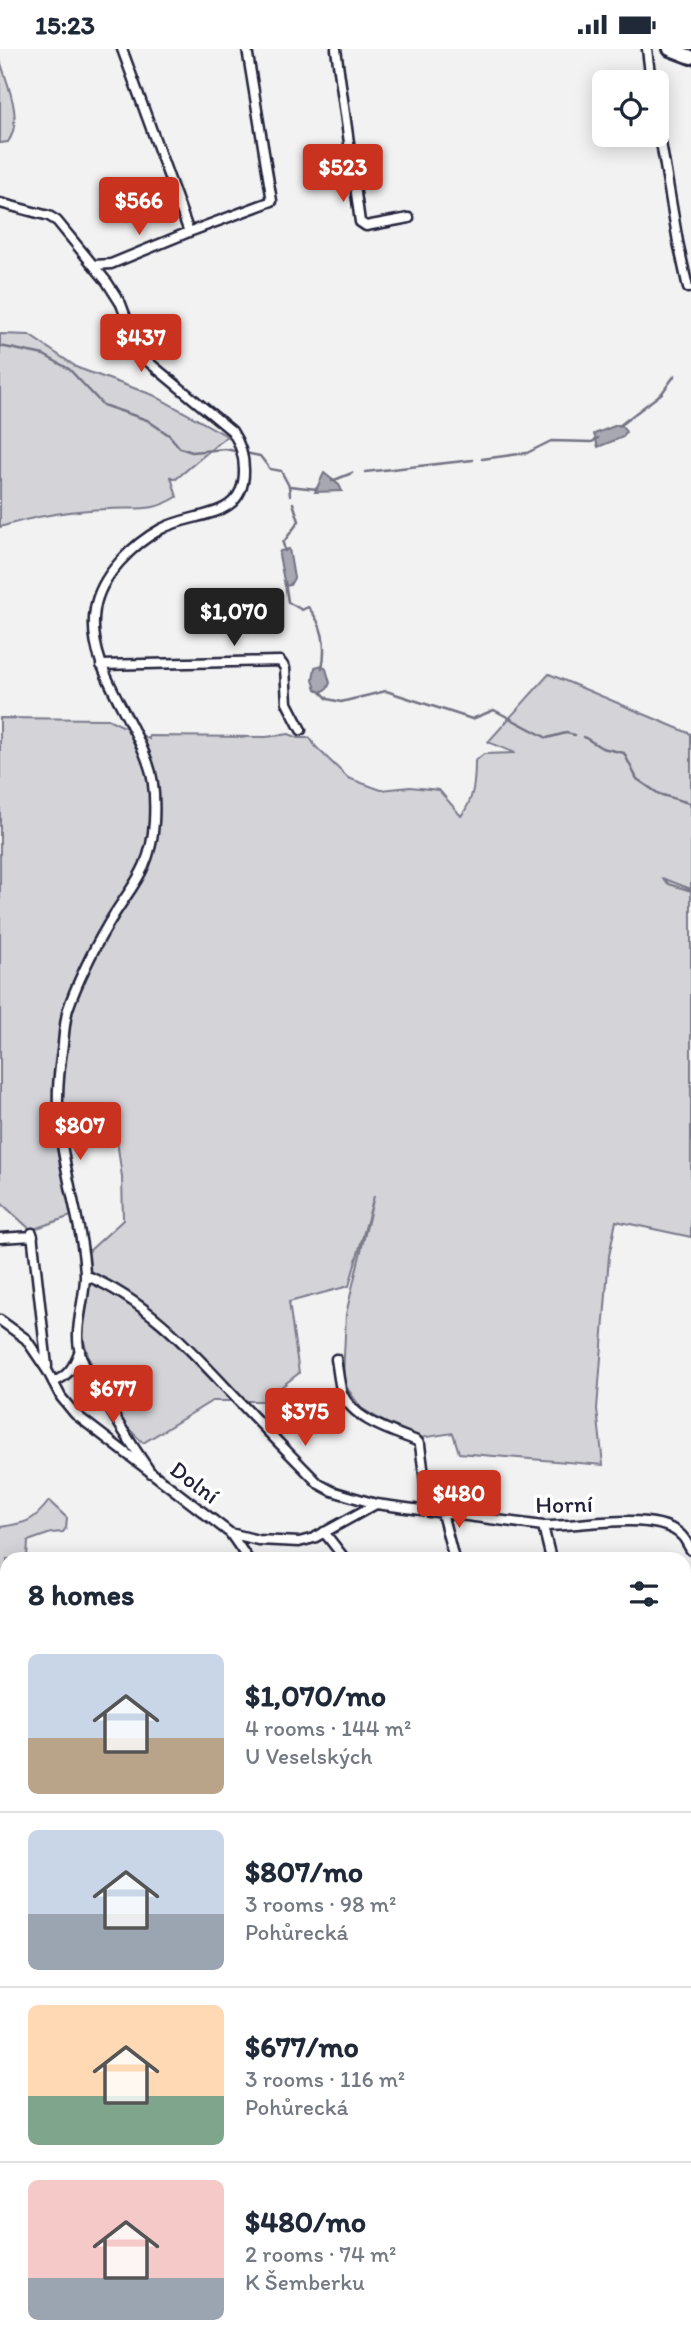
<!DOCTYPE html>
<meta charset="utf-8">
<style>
body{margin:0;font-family:Itim,sans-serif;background:#f6f6f7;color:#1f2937;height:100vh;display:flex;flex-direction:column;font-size:26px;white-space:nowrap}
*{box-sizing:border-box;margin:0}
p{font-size:23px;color:#747a83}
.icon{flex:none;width:38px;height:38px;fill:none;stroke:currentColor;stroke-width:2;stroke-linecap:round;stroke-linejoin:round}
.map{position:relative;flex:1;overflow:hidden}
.panel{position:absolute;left:0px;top:1503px;width:691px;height:800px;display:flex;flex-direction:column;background:#fff;border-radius:21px 21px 0 0;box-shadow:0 4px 18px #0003}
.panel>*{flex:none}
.buttons{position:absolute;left:592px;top:21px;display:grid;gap:14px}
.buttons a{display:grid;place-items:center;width:77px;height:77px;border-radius:10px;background:#fff;box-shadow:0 4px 18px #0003;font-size:35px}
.price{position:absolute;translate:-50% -60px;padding:0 16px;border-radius:7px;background:#c8321e;color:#fff;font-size:23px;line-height:46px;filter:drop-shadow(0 2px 4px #0008)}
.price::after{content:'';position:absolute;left:50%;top:42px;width:21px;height:16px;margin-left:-10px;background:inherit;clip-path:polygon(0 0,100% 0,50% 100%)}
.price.active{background:#222;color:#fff}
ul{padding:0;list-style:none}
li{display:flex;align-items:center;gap:21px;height:175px;padding:0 28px}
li+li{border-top:2px solid #e0e1e3}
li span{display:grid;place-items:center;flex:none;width:196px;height:140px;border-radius:10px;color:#555}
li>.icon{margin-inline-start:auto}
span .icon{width:84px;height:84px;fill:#fffc;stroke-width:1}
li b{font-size:30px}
h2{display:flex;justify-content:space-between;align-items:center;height:84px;padding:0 28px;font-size:30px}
.status{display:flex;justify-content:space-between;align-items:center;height:49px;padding:0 35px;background:#fff;direction:ltr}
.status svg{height:19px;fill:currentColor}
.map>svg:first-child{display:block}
.green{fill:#d3d3d8;stroke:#7a7a8a;stroke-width:2}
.water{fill:#a8a8b2;stroke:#727282;stroke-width:2}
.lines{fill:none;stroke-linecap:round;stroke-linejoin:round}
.stream{stroke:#727282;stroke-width:2.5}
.street-casing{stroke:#22223b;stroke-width:13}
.secondary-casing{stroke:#22223b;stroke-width:18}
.street{stroke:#fff;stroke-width:8}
.secondary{stroke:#fff;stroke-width:12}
.labels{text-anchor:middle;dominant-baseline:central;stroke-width:7;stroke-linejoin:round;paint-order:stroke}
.street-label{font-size:24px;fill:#22223b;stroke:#fff}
</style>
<div class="status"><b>15:23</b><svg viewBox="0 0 49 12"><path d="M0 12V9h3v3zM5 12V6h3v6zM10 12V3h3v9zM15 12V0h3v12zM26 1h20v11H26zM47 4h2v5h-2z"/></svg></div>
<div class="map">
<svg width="691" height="2302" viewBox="0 0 691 2302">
<rect width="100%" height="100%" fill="#f2f2f3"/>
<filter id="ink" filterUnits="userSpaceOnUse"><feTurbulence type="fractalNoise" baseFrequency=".0143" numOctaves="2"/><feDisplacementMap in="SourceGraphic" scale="14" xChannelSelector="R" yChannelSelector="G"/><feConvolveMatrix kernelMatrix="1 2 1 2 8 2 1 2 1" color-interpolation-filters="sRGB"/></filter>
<g filter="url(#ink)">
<path class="green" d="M0 11C7 35 24 70 8 93L0 94Z
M0 285 29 286 78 319 153 346 227 387 176 430 171 428 177 448C151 464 137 458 109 460 72 461 35 467 0 478Z
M549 625 691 685V840L662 829 669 835 691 842V1188L616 1172 609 1207 597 1360 603 1416 459 1404 453 1384 420 1389 398 1381 361 1359 347 1339 343 1328 346 1265 374 1147 349 1237 289 1253 299 1324 263 1352H212L143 1394 123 1374 89 1310 83 1289 88 1203 123 1171 122 1128 116 1084 55 1089 71 1167 31 1181 0 1153V669L108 670 149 690V687L266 688 289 685 299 689H310L316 698 348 729 381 741 410 738 439 741 461 767C474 751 475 731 475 712L484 705 515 704 488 693Z
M49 1452 67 1469 66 1479 63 1483 51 1484 28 1492 27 1510H7V1572L0 1562V1478C26 1474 33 1473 49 1452Z
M7 1621V1749L0 1752V1623Z
M7 2114V2296H676L679 2302H0V2115Z"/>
<path class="water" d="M617 376H621L626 383 623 388 598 398 594 385Z
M324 424 339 436 342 442 315 443Z
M289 500 294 529 290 536 285 537 279 506 280 502Z
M322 616 326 620 330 634 327 640 321 643 316 640 313 631 315 618Z"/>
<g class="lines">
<path class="stream" d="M0 297 44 306 69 320 103 356 147 371 169 386 180 399 192 403 225 400 260 407 270 420 281 422 289 437 290 446
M619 377 662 344 675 326
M482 410 527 404 551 392 592 393 598 389
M365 423 473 411
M332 432 352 424
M289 437 317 440
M285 502 283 494 299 472 293 454
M285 533 288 553 302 561 308 558C323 575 327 597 322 619
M321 643 328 650 341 653 386 642 472 670 494 661 547 689 566 684 575 686
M584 688 602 699 624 704 637 730 659 745 689 754 691 758
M0 2152 7 2155
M335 2296 343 2302"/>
<g class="street-casing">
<path id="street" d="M122 0 189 183 272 152 247 0
M336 0 360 173 366 177 409 169
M647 0 651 33
M656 64 678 193 688 239
M0 154 49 167 57 172 107 233 121 255 140 306 232 382C240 394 244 405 244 421 245 472 193 462 161 480 133 495 100 527 95 560 86 616 131 663 148 714 155 732 155 754 154 773 151 824 129 838 106 879 93 901 76 936 68 960 65 971 64 984 63 995 59 1021 56 1046 59 1072 63 1123 82 1173 85 1224 86 1251 72 1281 81 1307 84 1318 92 1329 97 1339 114 1368 132 1396 151 1424
M94 216 111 215 189 183
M101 616 280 612 285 619 287 654 301 681
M32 1184 47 1317
M0 1189 33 1187
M85 1226C146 1251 189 1299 233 1346 261 1376 290 1405 319 1435L332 1442 376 1455
M0 1271 26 1290 47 1321 61 1348 75 1365 230 1484 248 1510
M336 1310C338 1321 339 1334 342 1344 353 1371 392 1382 417 1392L420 1396 429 1463
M53 1333C69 1327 74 1317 80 1301
M442 1464 454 1510
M543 1477 551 1510
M324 1483 345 1510
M230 1484 258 1491 299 1493 314 1489 376 1455 543 1477C578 1478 657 1460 682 1487 686 1491 688 1497 691 1501
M684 1761 691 1774
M684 1933 691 1932
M0 2030 7 2052
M0 2061 7 2059
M0 2244 7 2240"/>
</g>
<g class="secondary-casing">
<path id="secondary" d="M670 0 691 8
M0 1865 7 1862"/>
</g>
<use href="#street" class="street"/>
<use href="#secondary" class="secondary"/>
</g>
</g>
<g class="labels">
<g class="street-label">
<text transform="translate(195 1433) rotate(37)">Dolní</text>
<text transform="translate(564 1455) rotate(-1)">Horní</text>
</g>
</g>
</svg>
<div class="buttons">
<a><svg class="icon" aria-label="locate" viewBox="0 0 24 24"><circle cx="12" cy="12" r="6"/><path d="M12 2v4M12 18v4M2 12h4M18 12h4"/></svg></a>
</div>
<b class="price" style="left:343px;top:155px">$523</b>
<b class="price" style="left:139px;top:188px">$566</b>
<b class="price" style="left:141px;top:325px">$437</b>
<b class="price active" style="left:234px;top:599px">$1,070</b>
<b class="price" style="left:80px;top:1113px">$807</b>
<b class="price" style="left:113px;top:1376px">$677</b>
<b class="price" style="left:305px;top:1399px">$375</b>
<b class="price" style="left:459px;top:1481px">$480</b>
<section class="panel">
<h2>8 homes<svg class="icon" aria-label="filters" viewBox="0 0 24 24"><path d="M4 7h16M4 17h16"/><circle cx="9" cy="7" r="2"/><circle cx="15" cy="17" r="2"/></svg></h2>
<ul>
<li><span style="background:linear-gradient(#c9d6e8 60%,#b9a48a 0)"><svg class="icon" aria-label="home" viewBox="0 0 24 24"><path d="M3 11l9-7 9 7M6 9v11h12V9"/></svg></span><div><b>$1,070/mo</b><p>4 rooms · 144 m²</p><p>U Veselských</p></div></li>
<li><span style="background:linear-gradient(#c9d6e8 60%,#9aa5b1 0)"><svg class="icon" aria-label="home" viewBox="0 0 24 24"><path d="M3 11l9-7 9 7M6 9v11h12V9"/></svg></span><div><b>$807/mo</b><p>3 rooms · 98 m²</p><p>Pohůrecká</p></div></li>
<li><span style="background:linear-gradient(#ffd9b3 65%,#7fa58c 0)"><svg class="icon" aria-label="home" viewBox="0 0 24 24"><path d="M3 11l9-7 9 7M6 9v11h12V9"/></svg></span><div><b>$677/mo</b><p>3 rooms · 116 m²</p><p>Pohůrecká</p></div></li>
<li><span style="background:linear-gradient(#f6c9c9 70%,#9aa5b1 0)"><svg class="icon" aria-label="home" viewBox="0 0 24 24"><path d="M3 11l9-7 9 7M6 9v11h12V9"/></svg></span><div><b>$480/mo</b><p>2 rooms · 74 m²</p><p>K Šemberku</p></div></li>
</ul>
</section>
</div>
